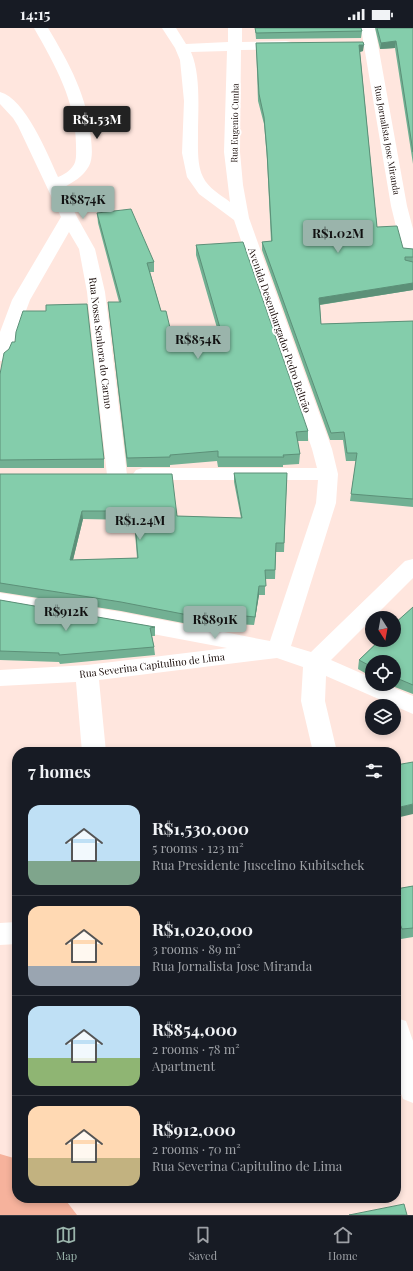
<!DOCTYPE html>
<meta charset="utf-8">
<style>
body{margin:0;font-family:"Playfair Display",serif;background:#242831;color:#f1f3f6;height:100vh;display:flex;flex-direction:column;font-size:15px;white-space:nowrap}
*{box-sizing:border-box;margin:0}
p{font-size:13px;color:#9ea1a6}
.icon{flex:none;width:22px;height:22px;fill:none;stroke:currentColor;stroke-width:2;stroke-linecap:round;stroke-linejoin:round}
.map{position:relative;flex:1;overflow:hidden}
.drawer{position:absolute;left:12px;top:719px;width:389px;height:456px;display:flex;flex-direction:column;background:#171b24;border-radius:16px;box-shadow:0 2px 6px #0003}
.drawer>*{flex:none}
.needle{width:26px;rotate:169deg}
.buttons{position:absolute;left:365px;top:583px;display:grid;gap:8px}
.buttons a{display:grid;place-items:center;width:36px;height:36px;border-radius:50%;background:#171b24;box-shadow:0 2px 6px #0003;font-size:20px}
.price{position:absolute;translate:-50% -34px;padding:0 9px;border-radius:4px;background:#9ab4ab;color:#111;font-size:13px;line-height:26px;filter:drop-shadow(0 1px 2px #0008)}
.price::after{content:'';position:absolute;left:50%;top:24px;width:12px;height:9px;margin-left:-6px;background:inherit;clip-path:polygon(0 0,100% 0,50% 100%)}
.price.on{background:#222;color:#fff}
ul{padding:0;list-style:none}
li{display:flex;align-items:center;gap:12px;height:100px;padding:0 16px}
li+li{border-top:1px solid #363941}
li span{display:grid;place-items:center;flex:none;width:112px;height:80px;border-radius:12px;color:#555}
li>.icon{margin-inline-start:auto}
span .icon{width:48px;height:48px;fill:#fffc;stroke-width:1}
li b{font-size:17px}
h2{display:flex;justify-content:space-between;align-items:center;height:48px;padding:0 16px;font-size:17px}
.status{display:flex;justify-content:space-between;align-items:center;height:28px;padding:0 20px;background:#171b24;direction:ltr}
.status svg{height:11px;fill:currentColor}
.dock{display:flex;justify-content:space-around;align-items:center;height:56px;border-top:1px solid #363941;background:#171b24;font-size:11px;color:#9ea1a6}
.dock a{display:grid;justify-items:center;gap:2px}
.dock .on{color:#9ab4ab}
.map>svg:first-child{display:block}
.green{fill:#f6b29c}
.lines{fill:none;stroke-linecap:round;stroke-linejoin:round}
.minor{fill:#fff;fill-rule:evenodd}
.wall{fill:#72b093;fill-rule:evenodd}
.shaded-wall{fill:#5c9078}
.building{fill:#84cdab;stroke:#5c9078;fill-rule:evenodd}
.labels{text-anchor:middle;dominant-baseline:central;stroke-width:4;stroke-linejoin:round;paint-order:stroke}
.far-street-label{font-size:9px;fill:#160906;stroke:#fff}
.street-label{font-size:10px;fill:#160906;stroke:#fff}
</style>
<div class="status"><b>14:15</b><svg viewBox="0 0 49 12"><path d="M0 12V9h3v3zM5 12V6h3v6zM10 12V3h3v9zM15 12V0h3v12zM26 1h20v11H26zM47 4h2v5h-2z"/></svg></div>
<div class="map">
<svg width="413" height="1187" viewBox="0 0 413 1187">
<rect width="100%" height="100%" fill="#ffe6de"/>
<path class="green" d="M0 1126 17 1131V1170H64L77 1187H0Z"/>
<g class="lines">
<path class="minor" d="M34 0H48C69 35 88 69 91 111 92 120 93 130 89 138 83 149 73 154 63 160L77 189 95 221 105 264 127 447 124 451 117 453 110 451 107 447 87 264 79 221 69 204 30 272 9 328 6 332 0 333V304L12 272 61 189 18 98 13 90 0 76V64C25 70 48 127 58 149 63 147 70 143 73 138 77 133 76 124 76 117 76 73 55 37 34 0Z
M162 0H176L186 16 228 14V0H242V14L286 13 291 14 293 17 291 20 286 21 241 22 240 124 243 157 249 190 332 421 338 446 336 475 291 618 311 624 405 533 413 531V550L331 632 372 650V656H385L413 668V686L326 648 325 673 337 724H313L301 673 303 639 277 630 99 652 106 724H82L76 654 0 658V642L87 637 227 620 121 600 0 579V565L121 584 270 613 316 475 318 452H143L136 450 133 446 136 442 143 440H317L312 421 234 192 199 166 187 149 182 125 184 73 180 32 175 20ZM227 23 224 124 230 174C221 167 208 160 203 149 197 137 198 120 198 106 198 81 201 47 191 24Z
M361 0H375L407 178 413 201V227H404L402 223 391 178Z
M17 894V916L0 917V895Z
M396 990 406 993 413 1013V1075L403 1071 396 1052Z"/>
</g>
<path class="wall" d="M255 0H361L362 3 361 10 256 11Z
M375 0H413V136L395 20 380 21Z
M256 15 363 23 360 24 377 199 403 220 413 221V262L320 277 321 296 413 293V479L350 473 356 433H346L343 412H330L262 222V214L271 213 267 131 264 96 258 73Z
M97 185 154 234V244H150L161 283 171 304 217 300 196 227V217L308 403V413H297L300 426 299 436 283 437V439H218L217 433 170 437V439H127L109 284 108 274H119L98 195Z
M15 314 104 431V440H0V346L9 321Z
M234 445H287L284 524H276L275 551H265V567H259L254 597 235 596V600L219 602 121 583 0 564V446L177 488 241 490 234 454ZM83 491 134 492 137 530 73 532Z
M0 572 155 599V608H152L154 619 155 627 60 636 59 634 0 632Z
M413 579V666L387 656H394V634H372V649L358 641 359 632Z
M413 858V909L401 911 396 899V861Z"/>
<path class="shaded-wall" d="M396 13 395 20 380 21 381 15Z
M359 17H364L363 23 359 24Z
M413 255V262L318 277 319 270Z
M82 483 83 491 71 540 70 532Z
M259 558V567L254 597 255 589Z
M413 776V786L396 790V780Z"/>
<path class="building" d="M255 0H361L362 3 256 5Z
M377 0H413V124L396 13 381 15Z
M363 14 364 17H359L377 199 397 198 403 220 413 221V229H405V232L413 234V255L319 270 321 296 413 293V471L351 466 357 425H347L344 404 331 405 262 214 272 213 267 124 264 89 259 66 256 15Z
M131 181 154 234 147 235 161 283H166L171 304 220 300 196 217 243 214 308 403 296 404 300 426 283 427 284 429H218V423L170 427V429L127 430 108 274H121L97 185Z
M87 276 104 431 0 432V346L4 325 9 321 12 314H15L16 304 23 283H46V277Z
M234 445H287L284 515H276L275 542H265L266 558H259L255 589 235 587V591L219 593 121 574 0 555V446H172L177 488 242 490ZM82 483H134L138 530 70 532Z
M0 572 155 599 150 600 154 619 59 627V625L0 623Z
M413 579V657L394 649V634H372V639L359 632 380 612H394V596Z
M413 734V776L396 780V737Z
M413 858V900L402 901 396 885V861Z
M404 1176 407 1187H349Z"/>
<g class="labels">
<g class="far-street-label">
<text transform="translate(234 95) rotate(-89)">Rua Eugenio Cunha</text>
<text transform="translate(388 112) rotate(80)">Rua Jornalista Jose Miranda</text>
</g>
<g class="street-label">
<text transform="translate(280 302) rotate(71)">Avenida Desembargador Pedro Beltrão</text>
<text transform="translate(101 315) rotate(83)">Rua Nossa Senhora do Carmo</text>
<text transform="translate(152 637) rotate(-7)">Rua Severina Capitulino de Lima</text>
</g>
</g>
</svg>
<div class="buttons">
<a><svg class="needle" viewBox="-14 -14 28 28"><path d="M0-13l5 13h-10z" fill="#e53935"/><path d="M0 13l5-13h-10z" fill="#9ea1a6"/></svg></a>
<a><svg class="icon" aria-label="locate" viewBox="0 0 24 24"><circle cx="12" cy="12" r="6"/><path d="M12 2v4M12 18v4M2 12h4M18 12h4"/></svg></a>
<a><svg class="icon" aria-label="layers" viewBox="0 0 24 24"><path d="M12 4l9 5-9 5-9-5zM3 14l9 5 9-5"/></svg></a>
</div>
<b class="price on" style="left:97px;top:112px">R$1.53M</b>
<b class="price" style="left:83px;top:192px">R$874K</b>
<b class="price" style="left:338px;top:226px">R$1.02M</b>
<b class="price" style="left:198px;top:332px">R$854K</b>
<b class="price" style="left:140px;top:513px">R$1.24M</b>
<b class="price" style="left:66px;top:604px">R$912K</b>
<b class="price" style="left:215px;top:612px">R$891K</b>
<section class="drawer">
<h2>7 homes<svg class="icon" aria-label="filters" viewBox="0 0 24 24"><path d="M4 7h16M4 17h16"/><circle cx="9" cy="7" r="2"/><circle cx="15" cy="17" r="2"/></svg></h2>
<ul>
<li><span style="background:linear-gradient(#bfe0f5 70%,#7fa58c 0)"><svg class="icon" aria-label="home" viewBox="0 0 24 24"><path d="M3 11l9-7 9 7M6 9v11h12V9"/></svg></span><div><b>R$1,530,000</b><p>5 rooms · 123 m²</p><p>Rua Presidente Juscelino Kubitschek</p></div></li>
<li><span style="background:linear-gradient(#ffd9b3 75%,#9aa5b1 0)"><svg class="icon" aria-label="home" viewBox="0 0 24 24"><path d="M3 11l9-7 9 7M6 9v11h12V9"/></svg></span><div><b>R$1,020,000</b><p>3 rooms · 89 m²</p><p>Rua Jornalista Jose Miranda</p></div></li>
<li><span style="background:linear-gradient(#bfe0f5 65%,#8fb573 0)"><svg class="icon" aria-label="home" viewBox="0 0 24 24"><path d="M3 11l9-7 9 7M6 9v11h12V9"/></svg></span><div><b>R$854,000</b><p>2 rooms · 78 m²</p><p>Apartment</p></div></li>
<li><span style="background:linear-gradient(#ffd9b3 65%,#c2b280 0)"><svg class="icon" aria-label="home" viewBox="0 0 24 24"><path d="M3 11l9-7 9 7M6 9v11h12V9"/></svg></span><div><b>R$912,000</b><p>2 rooms · 70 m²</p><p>Rua Severina Capitulino de Lima</p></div></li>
</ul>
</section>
</div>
<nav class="dock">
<a class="on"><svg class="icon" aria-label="map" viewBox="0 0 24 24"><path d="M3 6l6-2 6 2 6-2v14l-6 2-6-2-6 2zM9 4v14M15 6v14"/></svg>Map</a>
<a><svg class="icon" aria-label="saved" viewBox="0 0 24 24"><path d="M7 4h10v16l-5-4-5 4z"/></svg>Saved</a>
<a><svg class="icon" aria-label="home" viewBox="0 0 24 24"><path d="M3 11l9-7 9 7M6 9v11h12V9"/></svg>Home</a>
</nav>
